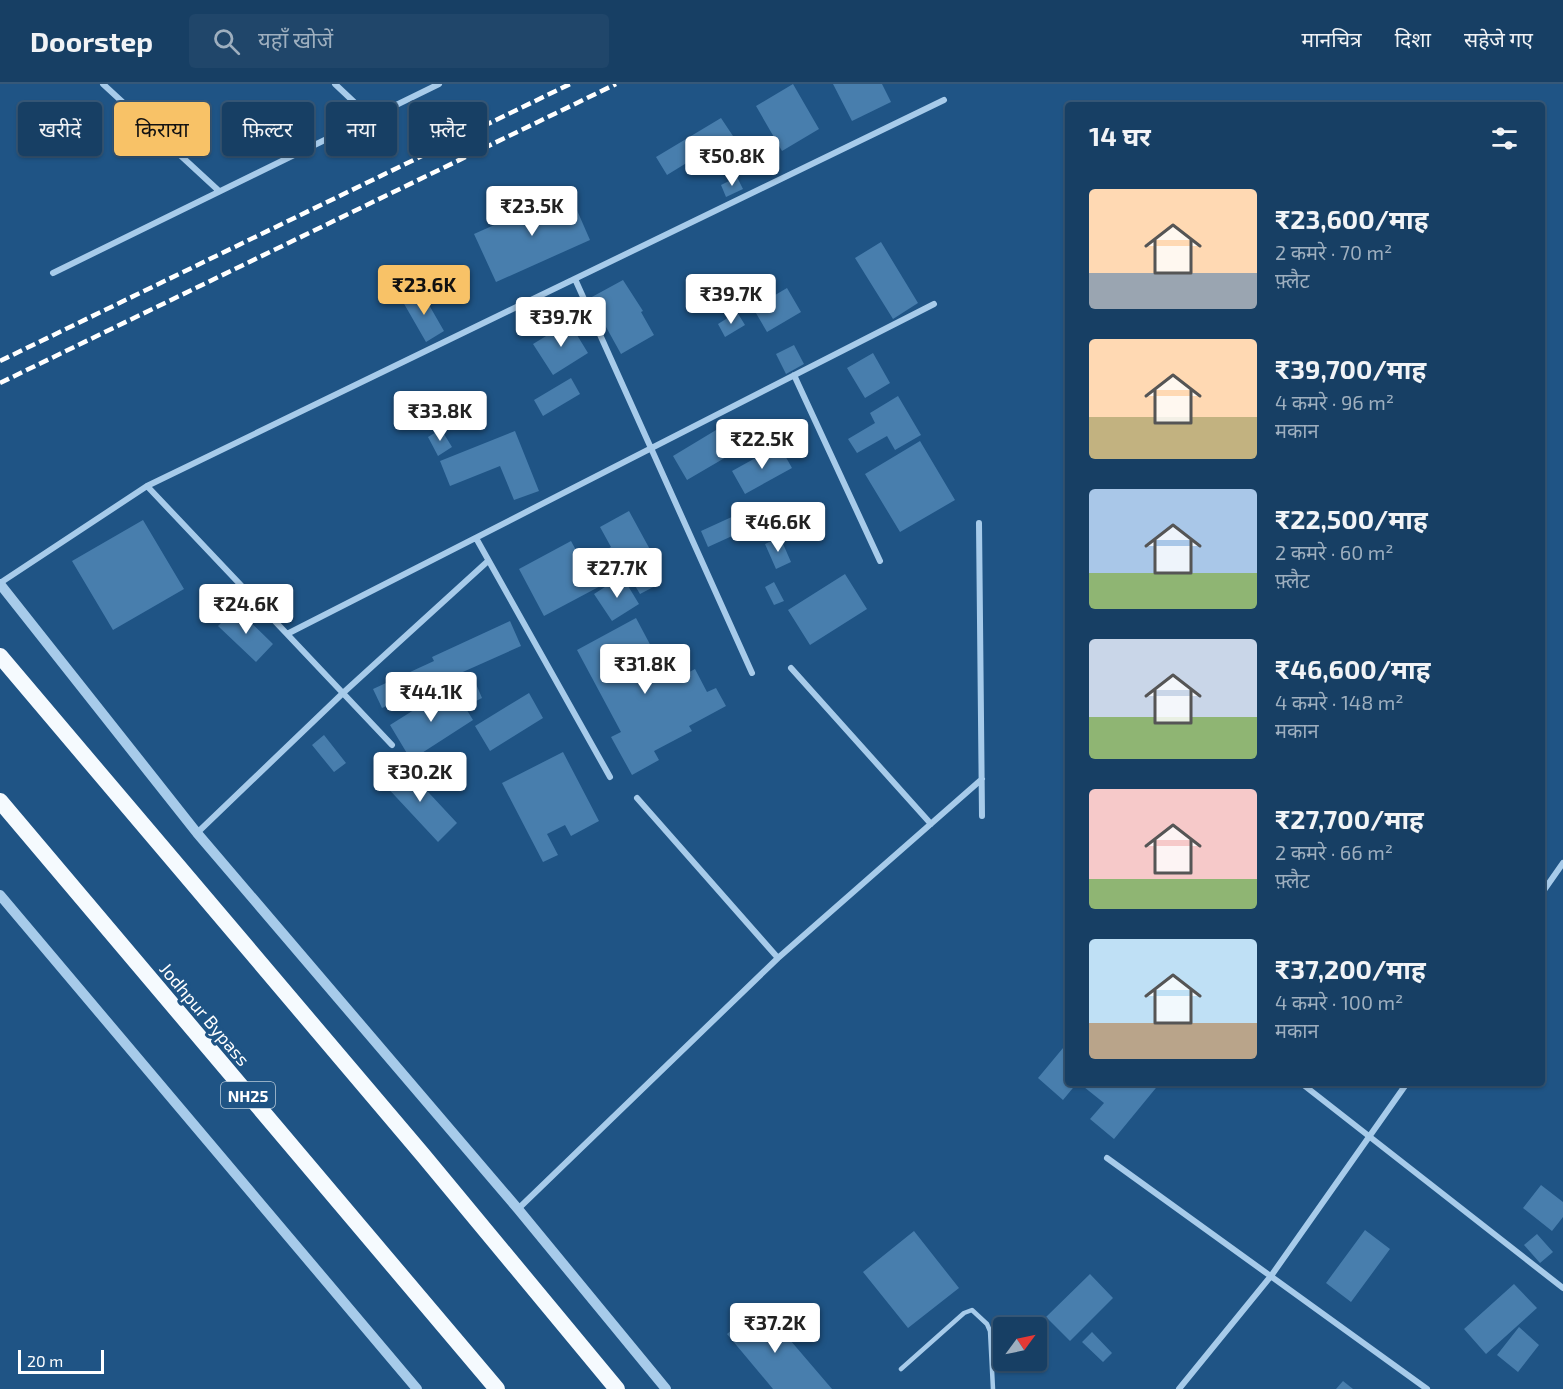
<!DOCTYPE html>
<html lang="hi">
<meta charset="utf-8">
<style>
body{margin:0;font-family:"Exo 2","Noto Sans Devanagari",sans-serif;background:#20466a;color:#f1f3f6;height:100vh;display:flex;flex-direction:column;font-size:22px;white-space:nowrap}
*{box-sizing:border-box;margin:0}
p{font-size:20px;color:#9eafbf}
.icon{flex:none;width:33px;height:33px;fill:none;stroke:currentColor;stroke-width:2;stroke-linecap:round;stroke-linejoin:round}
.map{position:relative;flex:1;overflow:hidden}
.drawer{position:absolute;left:1065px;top:18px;width:480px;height:984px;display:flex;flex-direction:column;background:#173f64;border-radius:6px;box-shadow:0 2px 4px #0004,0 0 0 2px #365878}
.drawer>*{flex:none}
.banner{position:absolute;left:18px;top:18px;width:570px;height:54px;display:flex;gap:12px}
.needle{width:39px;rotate:57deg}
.tools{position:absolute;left:993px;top:1233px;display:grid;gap:12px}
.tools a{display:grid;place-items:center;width:54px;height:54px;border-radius:6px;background:#173f64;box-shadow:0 2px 4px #0004,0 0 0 2px #365878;font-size:30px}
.scale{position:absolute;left:18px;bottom:15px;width:86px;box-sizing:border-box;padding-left:6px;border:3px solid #fff;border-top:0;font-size:16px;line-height:21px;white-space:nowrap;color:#fff;-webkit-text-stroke:4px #1f5485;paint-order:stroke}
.price{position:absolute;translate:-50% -51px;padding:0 14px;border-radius:6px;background:#fff;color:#222;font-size:20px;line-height:39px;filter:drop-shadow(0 2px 3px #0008)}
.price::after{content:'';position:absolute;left:50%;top:36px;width:18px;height:14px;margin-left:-9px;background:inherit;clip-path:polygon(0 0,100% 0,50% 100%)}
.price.selected{background:#f8c267;color:#111}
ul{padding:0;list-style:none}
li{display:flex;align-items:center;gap:18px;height:150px;padding:0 24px}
li span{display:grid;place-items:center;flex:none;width:168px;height:120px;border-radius:6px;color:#555}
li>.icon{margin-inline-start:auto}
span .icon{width:72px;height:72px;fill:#fffc;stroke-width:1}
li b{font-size:26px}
h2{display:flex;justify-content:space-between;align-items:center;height:72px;padding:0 24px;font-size:26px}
.pill{padding:0 21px;border-radius:6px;background:#173f64;box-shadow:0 2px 4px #0004,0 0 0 2px #365878;font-size:21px;line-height:54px}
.pill.selected{background:#f8c267;color:#111}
header{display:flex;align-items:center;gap:36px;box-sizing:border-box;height:84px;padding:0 30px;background:#173f64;border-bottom:2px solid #365878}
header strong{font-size:28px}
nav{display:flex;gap:33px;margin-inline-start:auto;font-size:21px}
.search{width:420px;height:54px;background:#20466a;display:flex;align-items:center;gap:15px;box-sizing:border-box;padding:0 21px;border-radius:6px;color:#9eafbf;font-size:22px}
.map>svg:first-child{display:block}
.building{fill:#487ead}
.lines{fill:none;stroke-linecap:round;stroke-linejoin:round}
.service{stroke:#a7cbea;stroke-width:4.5}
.minor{stroke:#a7cbea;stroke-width:6}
.tertiary{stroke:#a7cbea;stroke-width:10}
.trunk{stroke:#f5fafe;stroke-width:16}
.rail{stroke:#fff;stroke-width:4.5;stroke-dasharray:10 4.5;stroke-linecap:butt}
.labels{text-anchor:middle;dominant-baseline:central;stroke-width:6;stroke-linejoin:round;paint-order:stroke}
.shield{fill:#1f5485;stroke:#bcccda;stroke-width:1.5}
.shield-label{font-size:16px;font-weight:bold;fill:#fff}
.street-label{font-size:18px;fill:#fff;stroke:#1f5485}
</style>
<header>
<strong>Doorstep</strong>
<div class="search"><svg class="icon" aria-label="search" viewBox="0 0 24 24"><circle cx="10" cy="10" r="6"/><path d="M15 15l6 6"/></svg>यहाँ खोजें</div>
<nav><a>मानचित्र</a><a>दिशा</a><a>सहेजे गए</a></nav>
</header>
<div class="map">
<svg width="1563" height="1305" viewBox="0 0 1563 1305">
<rect width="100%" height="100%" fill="#1f5485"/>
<path class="building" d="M793 0 819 45 782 67 756 22Z
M833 0H882L891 18 852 37Z
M721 34 735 55 711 70 717 80 701 89 693 75 667 91 656 73Z
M737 93 743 105 726 113 721 101Z
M569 108 590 156 496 198 474 150Z
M881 158 918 219 893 235 855 174Z
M623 196 643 227 641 228 654 251 621 270 590 214Z
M787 204 801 228 767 248 753 224Z
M421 207 444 247 426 258 403 218Z
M737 228 745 241 725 253 718 240Z
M569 238 588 269 553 291 533 260Z
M794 261 804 280 786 290 776 270Z
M873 269 890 299 865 314 847 284Z
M571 294 580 310 543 332 534 316Z
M898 312 921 351 895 366 887 352 857 369 848 355 875 339 870 329Z
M726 340 740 365 687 396 673 372Z
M441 345 452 363 438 372 428 353Z
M515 347 539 407 514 416 500 382 450 402 440 377Z
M920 357 955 416 900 448 865 390Z
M779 361 792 384 745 410 732 387Z
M758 421 765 437 708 463 701 447Z
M629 427 653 471 622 488 623 490 544 532 519 485 571 457 583 479 611 463 600 443Z
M143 436 184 505 113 546 72 477Z
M780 453 791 478 776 485 765 460Z
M650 478 661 499 640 510 628 490Z
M845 490 867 525 810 561 788 526Z
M622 492 639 520 612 537 594 510Z
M774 498 784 517 774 521 765 503Z
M236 524 273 560 256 578 218 542Z
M636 534 670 598 695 585 707 608 716 604 726 622 689 642 692 647 654 667 659 676 632 691 611 653 621 648 577 566Z
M510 537 521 562 382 624 373 605 434 577 432 573Z
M476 600 482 614 466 622 460 608Z
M452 602 473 636 411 676 390 641Z
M529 609 543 634 490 667 475 642Z
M324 651 346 679 334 688 312 661Z
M563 668 599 737 571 752 565 741 547 750 558 771 543 778 502 699Z
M403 681 457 739 438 758 383 699Z
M1068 958V999H1077L1063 1016 1038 994Z
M1079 999H1160L1114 1055 1090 1035 1104 1019Z
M1541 1101 1563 1118V1133L1552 1147 1523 1124Z
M1365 1146 1390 1165 1351 1218 1326 1199Z
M914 1147 959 1204 908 1244 863 1188Z
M1537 1150 1553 1168 1540 1179 1524 1161Z
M1090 1190 1113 1214 1070 1257 1046 1233Z
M1514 1200 1537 1224 1486 1270 1464 1245Z
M761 1222 832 1305H773L727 1250Z
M1519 1243 1539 1261 1518 1288 1497 1271Z
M1092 1248 1112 1269 1103 1278 1082 1258Z
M1343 1297 1353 1305H1336Z"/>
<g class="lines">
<path class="service" d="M901 1285 964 1229 972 1226 987 1240 990 1247 993 1305"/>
<path class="minor" d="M103 0 219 107
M335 0 370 33
M53 189 439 0
M575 195 752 589
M794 291 880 477
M147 402 392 661
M979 439 982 732
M476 454 610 693
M0 499 147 402 944 16
M287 550 934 220
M791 584 931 740
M637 714 778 874
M197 749 343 609 488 477
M1542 809 1563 779
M1301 999 1563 1204
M1107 1074 1427 1305
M518 1125 778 874 982 695
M1179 1305 1271 1192 1407 999"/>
<path class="tertiary" d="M0 500 197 749 518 1125 666 1305
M0 811 417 1305"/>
<path class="trunk" d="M0 572 423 1071 617 1305
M0 717 497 1305"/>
<path class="rail" d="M0 277 570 0
M0 299 616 0"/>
</g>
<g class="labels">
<rect class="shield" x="221" y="998" width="54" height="26" rx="4.5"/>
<g class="shield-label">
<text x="248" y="1011">NH25</text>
</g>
<g class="street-label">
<text transform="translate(205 930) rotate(50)">Jodhpur Bypass</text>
</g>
</g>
</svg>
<div class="tools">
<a><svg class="needle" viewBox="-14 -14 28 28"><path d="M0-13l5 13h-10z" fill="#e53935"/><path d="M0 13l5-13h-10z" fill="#9eafbf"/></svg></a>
</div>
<div class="scale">20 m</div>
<b class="price" style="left:732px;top:103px">₹50.8K</b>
<b class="price" style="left:532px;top:153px">₹23.5K</b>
<b class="price selected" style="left:424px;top:232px">₹23.6K</b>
<b class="price" style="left:731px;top:241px">₹39.7K</b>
<b class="price" style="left:561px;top:264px">₹39.7K</b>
<b class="price" style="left:440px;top:358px">₹33.8K</b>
<b class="price" style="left:762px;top:386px">₹22.5K</b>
<b class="price" style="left:778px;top:469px">₹46.6K</b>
<b class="price" style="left:617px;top:515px">₹27.7K</b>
<b class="price" style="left:246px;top:551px">₹24.6K</b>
<b class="price" style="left:645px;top:611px">₹31.8K</b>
<b class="price" style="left:431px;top:639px">₹44.1K</b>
<b class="price" style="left:420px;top:719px">₹30.2K</b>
<b class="price" style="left:775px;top:1270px">₹37.2K</b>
<div class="banner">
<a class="pill">खरीदें</a>
<a class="pill selected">किराया</a>
<a class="pill">फ़िल्टर</a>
<a class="pill">नया</a>
<a class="pill">फ़्लैट</a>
</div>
<section class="drawer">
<h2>14 घर<svg class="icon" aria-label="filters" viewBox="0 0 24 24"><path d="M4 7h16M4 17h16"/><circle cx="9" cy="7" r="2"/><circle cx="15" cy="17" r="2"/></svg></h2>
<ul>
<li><span style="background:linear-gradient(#ffd9b3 70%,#9aa5b1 0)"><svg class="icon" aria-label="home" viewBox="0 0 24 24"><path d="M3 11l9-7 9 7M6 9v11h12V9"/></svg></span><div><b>₹23,600/माह</b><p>2 कमरे · 70 m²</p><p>फ़्लैट</p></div></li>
<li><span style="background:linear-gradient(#ffd9b3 65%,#c2b280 0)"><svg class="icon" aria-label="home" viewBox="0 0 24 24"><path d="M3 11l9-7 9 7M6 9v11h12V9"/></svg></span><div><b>₹39,700/माह</b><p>4 कमरे · 96 m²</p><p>मकान</p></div></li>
<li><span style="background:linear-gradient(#a9c7e8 70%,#8fb573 0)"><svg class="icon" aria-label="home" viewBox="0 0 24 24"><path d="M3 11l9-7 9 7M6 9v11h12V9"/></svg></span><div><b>₹22,500/माह</b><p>2 कमरे · 60 m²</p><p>फ़्लैट</p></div></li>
<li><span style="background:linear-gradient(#c9d6e8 65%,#8fb573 0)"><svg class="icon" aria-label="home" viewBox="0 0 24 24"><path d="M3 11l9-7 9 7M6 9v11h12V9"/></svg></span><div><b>₹46,600/माह</b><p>4 कमरे · 148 m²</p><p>मकान</p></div></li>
<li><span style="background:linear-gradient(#f6c9c9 75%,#8fb573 0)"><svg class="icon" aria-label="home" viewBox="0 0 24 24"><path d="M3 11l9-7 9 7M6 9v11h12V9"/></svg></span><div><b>₹27,700/माह</b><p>2 कमरे · 66 m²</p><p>फ़्लैट</p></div></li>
<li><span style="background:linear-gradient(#bfe0f5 70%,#b9a48a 0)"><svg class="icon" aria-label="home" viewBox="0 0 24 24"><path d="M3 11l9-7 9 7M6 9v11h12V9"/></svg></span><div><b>₹37,200/माह</b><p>4 कमरे · 100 m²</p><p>मकान</p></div></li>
</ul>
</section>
</div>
